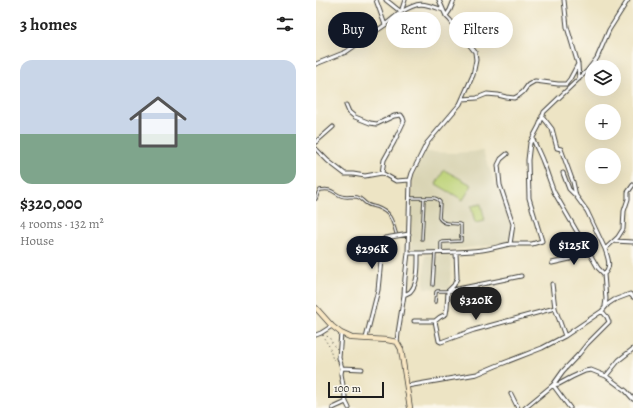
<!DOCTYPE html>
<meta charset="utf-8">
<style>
body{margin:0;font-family:Alegreya,serif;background:#f2f2f2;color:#222;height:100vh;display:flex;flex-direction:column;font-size:15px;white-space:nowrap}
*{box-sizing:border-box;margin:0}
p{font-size:13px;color:#767676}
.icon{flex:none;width:22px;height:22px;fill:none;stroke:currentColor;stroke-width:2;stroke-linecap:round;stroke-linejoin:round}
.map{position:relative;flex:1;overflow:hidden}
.side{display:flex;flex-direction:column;background:#fff;width:316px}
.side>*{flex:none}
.hud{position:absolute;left:12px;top:12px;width:245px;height:36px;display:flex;gap:8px}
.fabs{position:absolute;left:269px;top:60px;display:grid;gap:8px}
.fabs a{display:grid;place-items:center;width:36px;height:36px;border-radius:50%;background:#fff;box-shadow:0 4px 16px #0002;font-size:20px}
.scale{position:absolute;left:12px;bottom:10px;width:56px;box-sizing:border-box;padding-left:4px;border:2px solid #1c1c1c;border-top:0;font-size:11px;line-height:14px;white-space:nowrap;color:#1c1c1c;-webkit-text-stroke:3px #fbf7ec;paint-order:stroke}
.price{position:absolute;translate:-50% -34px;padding:0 9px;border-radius:14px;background:#111827;color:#fff;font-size:13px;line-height:26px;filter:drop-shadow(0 1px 2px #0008)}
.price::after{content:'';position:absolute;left:50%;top:24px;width:12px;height:9px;margin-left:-6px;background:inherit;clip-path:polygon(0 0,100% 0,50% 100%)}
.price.selected{background:#222;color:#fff}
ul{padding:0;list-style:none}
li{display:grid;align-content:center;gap:8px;height:212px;padding:0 20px}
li+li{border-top:1px solid #e0e0e0}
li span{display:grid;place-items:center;height:124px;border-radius:12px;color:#555}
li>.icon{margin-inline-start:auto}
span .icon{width:72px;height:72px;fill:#fffc;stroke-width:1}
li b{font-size:17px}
h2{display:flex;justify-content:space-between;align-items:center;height:48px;padding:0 20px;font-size:17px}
.pill{padding:0 14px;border-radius:18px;background:#fff;box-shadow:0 4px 16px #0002;font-size:14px;line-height:36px}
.pill.selected{background:#111827;color:#fff}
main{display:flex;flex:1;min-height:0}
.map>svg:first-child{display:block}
.built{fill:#d9d4b4}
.green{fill:#bbd174;stroke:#6c7648}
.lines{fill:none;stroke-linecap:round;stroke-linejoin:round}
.lane-casing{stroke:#3b3a35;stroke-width:3.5}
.street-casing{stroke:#3b3a35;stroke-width:5}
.secondary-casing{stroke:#3b3a35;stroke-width:6}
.path{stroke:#3b3a35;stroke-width:1;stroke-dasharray:1 3;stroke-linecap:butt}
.lane{stroke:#fff;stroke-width:1.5}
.street{stroke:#fff;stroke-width:3}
.secondary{stroke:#f9e7c3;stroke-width:4.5}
</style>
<main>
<section class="side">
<h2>3 homes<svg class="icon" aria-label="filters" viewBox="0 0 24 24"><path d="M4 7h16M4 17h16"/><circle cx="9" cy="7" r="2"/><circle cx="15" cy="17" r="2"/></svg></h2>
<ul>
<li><span style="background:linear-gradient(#c9d6e8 60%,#7fa58c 0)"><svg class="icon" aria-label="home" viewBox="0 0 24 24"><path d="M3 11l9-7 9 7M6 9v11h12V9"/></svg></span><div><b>$320,000</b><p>4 rooms · 132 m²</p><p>House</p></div></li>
</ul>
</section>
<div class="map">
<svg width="317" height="408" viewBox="0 0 317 408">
<rect width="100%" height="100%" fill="#fbf7ec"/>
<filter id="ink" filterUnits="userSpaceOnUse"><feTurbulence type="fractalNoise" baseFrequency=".025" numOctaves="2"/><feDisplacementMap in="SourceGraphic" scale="8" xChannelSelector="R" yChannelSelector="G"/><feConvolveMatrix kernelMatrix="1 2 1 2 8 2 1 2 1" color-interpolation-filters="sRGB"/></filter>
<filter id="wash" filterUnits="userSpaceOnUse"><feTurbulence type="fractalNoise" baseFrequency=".012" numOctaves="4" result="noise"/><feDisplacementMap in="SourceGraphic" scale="16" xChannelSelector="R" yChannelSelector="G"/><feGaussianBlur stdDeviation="0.9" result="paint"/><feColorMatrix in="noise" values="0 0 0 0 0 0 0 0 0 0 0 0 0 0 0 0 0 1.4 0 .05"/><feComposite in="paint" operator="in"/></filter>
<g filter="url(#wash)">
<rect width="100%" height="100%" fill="#ede4c4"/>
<path class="built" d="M167 151 195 227 191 243 185 244 123 251 96 252 95 249 97 180 99 172 110 152 139 153Z
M109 255H133L135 258 134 289 108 288Z"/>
<path class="green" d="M128 170 156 185 147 200 120 184Z
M165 204 169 221 159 223 155 206Z"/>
</g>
<g filter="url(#ink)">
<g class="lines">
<g class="lane-casing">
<path id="lane" d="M94 198H118L121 199 124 202 123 218C127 225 136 223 143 224L145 225V241L127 242 125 243V253
M0 199 2 193 4 190C16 188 16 192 25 196 30 198 35 196 41 197 46 198 47 202 51 204 54 206 57 206 60 207 74 212 76 219 80 233
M106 239 108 198
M117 285 119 253
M119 302 120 292 121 291H131"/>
</g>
<g class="street-casing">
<path id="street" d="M60 0 69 25
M70 0 85 12C104 1 107 3 127 10
M248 0 251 27 262 64 263 79
M130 16 134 10 138 0
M0 64 30 52 69 25 85 12 89 0
M147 99 161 98 171 94 182 95 190 97 198 98 202 96 207 92 212 85 219 81 242 84H250L254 79 262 64
M30 105 33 112 39 117 54 123 61 124 78 116 85 115 87 118 88 121 78 142 68 160 66 173
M226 116 236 129 241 148 245 149 257 182 260 196
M217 139C220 147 224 154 227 162 231 172 234 182 238 192L282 268 288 274
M0 142 17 127
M0 149 12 161 29 174H37L49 176 66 173 80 181 94 180
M247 173 253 189 260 196 271 211 289 249
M298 241 317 242
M194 244H216L226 241 213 198 212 160 214 143 223 126 228 112 271 71 281 58 293 30 312 0
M92 253C117 253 142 253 166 250 175 249 184 246 194 244L196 231 197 224 184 185 182 165 185 159 191 154
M140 253 141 278 138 285 132 291 131 308 130 314 124 317 119 321 123 341 125 342 158 330 239 308 249 336
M236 263 254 259 273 251
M236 284 239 308
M132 291 205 276
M88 295C90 294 92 293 94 292 103 283 102 264 102 253
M289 306 290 299 288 274C296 267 292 258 289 249L302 237 307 229 308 211 312 199V192L317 185
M98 321H119
M0 335 5 333 16 326
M50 338 62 290 67 240 69 238 93 234
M81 342 82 333 88 295 89 278 92 253 94 180 96 173 111 143 144 104 157 75 160 60 159 52 134 20 130 16 123 0
M26 368 46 369
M290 376 303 360 317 349
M91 386 161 374 180 366 226 348 249 336 286 311 292 304 298 300 314 294 317 297
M195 394 202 408
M30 402 33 408
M17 408 30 402 25 374 26 368 23 358 25 333
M209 408 237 385 243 384 256 377 269 371 275 370 290 376 310 391 317 399
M254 408 237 385 247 371 263 354 271 344 293 322 291 317 286 311"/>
</g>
<g class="secondary-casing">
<path id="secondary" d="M0 308 16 326 25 333 36 338 71 340 81 342 85 349 94 408"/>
</g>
<path class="path" d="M6 335 13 346 17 360 20 359
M7 335 13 337 18 346 21 349"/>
<use href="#lane" class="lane"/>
<use href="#street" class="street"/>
<use href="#secondary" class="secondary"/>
</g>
</g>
</svg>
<div class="fabs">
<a><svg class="icon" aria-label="layers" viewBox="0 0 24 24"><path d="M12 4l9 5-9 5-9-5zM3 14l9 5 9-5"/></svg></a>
<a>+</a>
<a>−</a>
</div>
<div class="scale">100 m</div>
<b class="price" style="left:258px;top:266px">$125K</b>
<b class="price" style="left:56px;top:270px">$296K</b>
<b class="price selected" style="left:160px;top:321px">$320K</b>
<div class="hud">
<a class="pill selected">Buy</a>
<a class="pill">Rent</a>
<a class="pill">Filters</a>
</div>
</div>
</main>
